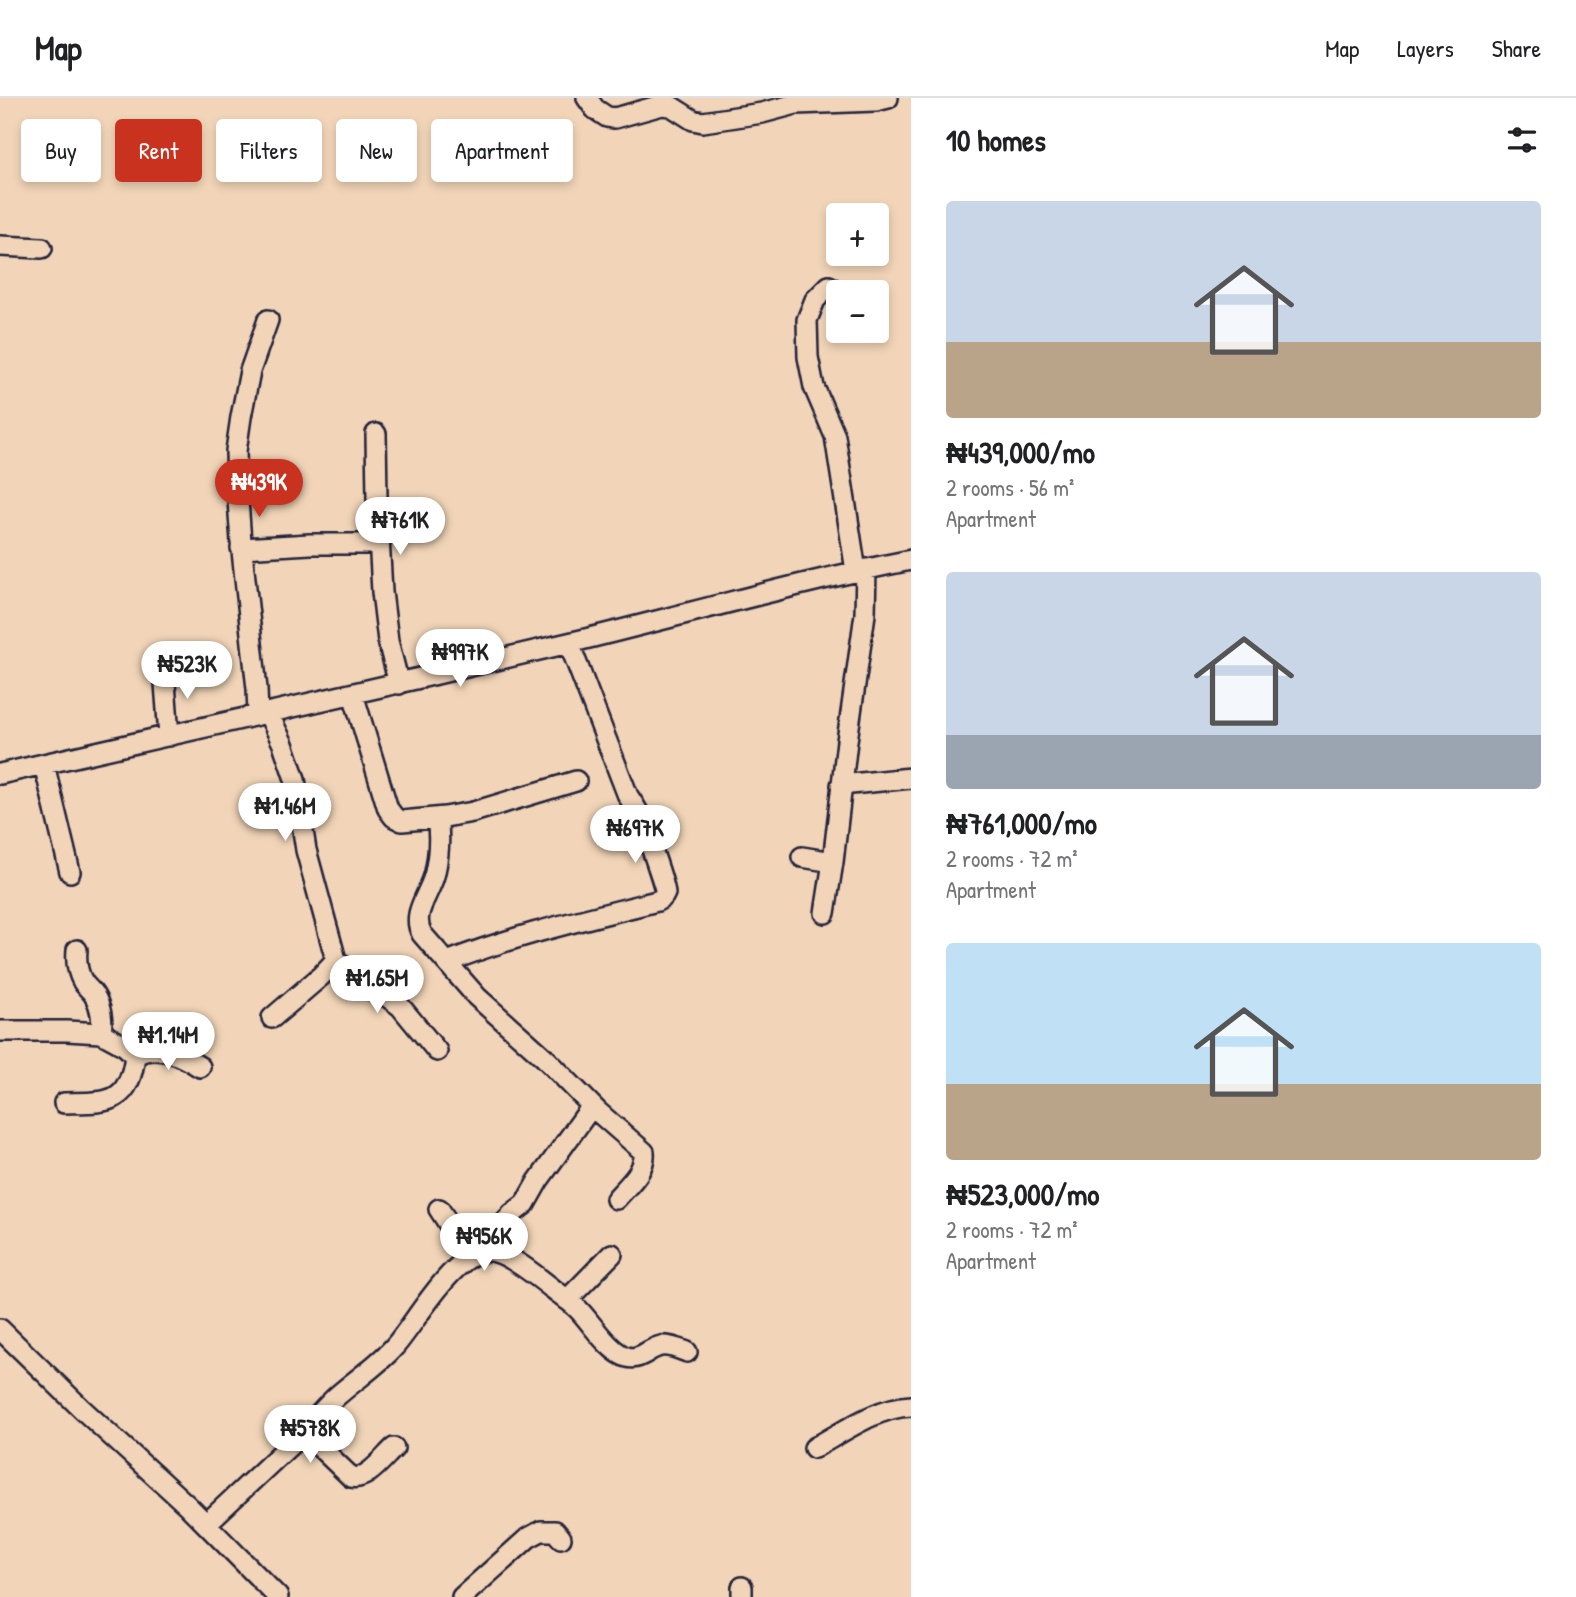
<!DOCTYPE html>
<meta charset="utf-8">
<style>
body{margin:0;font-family:"Patrick Hand",sans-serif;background:#f2f2f2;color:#202124;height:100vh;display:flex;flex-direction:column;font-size:26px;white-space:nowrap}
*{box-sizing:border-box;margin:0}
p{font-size:23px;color:#757577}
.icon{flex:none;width:38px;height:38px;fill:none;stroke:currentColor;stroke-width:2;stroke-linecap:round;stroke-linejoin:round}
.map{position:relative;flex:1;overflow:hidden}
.details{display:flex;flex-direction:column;background:#fff;width:665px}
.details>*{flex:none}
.guide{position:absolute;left:21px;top:21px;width:665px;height:63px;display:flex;gap:14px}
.buttons{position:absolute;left:826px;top:105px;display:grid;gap:14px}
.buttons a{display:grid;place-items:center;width:63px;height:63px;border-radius:7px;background:#fff;box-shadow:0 4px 10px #0003;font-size:35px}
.price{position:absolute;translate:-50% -60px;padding:0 16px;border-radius:24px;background:#fff;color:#222;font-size:23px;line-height:46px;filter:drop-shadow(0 2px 4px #0008)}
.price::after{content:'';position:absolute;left:50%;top:42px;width:21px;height:16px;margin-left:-10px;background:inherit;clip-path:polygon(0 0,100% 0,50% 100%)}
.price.active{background:#c8321e;color:#fff}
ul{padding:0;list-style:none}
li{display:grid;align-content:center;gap:14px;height:371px;padding:0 35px}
li span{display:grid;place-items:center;height:217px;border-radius:7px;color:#555}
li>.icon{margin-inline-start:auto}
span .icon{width:126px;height:126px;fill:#fffc;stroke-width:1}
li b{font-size:30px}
h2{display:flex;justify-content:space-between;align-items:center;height:84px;padding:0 35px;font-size:30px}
.pill{padding:0 24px;border-radius:7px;background:#fff;box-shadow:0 4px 10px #0003;font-size:24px;line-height:63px}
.pill.active{background:#c8321e;color:#fff}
header{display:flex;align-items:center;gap:42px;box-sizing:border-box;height:98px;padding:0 35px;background:#fff;border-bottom:2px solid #e0e0e0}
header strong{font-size:33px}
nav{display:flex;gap:38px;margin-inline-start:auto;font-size:24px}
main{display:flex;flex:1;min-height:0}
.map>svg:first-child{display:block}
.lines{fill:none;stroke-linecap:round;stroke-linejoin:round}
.minor-casing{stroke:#22223b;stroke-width:24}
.minor{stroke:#f2d5b8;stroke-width:19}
</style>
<header>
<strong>Map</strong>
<nav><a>Map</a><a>Layers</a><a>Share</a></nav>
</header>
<main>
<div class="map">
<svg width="911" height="1499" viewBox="0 0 911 1499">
<rect width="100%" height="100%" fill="#f2d5b8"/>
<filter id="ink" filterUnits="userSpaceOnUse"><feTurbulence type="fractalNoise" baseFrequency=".0143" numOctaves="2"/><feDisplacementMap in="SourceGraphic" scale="14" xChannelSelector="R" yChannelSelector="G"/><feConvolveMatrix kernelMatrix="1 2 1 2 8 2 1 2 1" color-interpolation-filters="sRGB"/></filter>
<g filter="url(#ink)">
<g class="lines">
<g class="minor-casing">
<path id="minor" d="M587 0 595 11 607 19 615 20 662 7 671 8 693 22 703 24 762 15 796 6 876 3 888 0
M0 148 42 150
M829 188 815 202 807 222 808 259 814 289 835 338 856 473
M376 336 377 401 382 494 388 543 399 586
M241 450 310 446H380
M164 572 169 638
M353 596 388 711 394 719 402 723 445 719 473 714 576 683
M268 615 283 646 295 681 306 752 336 862 360 880 368 890 386 898 400 908 437 953
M258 617 257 591 241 444 237 388 236 353 241 319 250 273 268 222
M44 666 70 774
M0 676C192 632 385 589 577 543 688 516 799 484 911 462
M841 687 911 680
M437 720C440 738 439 756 435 774 431 795 410 815 422 836L477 899 545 960 597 1013 644 1054C646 1073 628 1087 616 1101
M802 759 833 764
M825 815 833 764 847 643 865 516 866 471
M77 852C76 863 77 874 83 884 86 889 91 892 94 897 101 908 103 923 101 935
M447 864C515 837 586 821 657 803 662 800 663 800 665 795 666 789 643 726 639 716 636 710 632 704 628 698L569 545
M272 920 321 878 336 862
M0 933H67L101 935 125 948 135 957
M135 957C157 945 181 957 200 969
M64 1005C107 1004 129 1008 135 957
M439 1111 470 1159
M487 1153 493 1137 512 1116 525 1106 538 1083 592 1008
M567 1202 612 1156
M0 1231 82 1311 188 1408 278 1499
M304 1334C315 1321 325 1309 337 1298 355 1282 377 1268 394 1249 415 1226 454 1153 489 1153 506 1153 539 1180 553 1191 561 1197 570 1203 578 1211 591 1224 609 1254 627 1259 640 1263 649 1250 661 1248 670 1247 679 1251 687 1254
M814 1350C843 1334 877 1309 911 1308
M206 1426 304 1334 351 1379C367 1383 383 1360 394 1350
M742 1489V1499
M462 1499 528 1440 541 1433H555L561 1440"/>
</g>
<use href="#minor" class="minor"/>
</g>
</g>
</svg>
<div class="buttons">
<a>+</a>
<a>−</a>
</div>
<b class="price active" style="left:259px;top:421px">₦439K</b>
<b class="price" style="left:400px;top:459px">₦761K</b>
<b class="price" style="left:460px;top:591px">₦997K</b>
<b class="price" style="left:187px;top:603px">₦523K</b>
<b class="price" style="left:285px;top:745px">₦1.46M</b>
<b class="price" style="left:635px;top:767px">₦697K</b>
<b class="price" style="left:377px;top:917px">₦1.65M</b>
<b class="price" style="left:168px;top:974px">₦1.14M</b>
<b class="price" style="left:484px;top:1175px">₦956K</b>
<b class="price" style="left:310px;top:1367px">₦578K</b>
<div class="guide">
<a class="pill">Buy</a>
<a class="pill active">Rent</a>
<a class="pill">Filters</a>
<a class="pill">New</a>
<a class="pill">Apartment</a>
</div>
</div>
<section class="details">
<h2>10 homes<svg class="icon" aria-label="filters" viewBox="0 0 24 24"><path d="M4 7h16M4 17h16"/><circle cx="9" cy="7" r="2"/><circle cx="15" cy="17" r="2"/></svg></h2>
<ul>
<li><span style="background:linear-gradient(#c9d6e8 65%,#b9a48a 0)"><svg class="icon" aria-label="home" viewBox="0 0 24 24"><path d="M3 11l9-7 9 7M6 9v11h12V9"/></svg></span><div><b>₦439,000/mo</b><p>2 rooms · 56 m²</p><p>Apartment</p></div></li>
<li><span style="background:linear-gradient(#c9d6e8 75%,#9aa5b1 0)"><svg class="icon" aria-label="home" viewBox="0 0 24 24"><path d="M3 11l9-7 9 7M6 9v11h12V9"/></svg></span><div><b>₦761,000/mo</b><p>2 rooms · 72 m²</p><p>Apartment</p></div></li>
<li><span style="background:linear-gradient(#bfe0f5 65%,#b9a48a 0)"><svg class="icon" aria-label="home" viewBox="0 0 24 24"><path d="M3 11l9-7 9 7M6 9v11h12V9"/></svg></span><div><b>₦523,000/mo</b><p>2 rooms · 72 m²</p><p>Apartment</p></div></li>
</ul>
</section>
</main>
